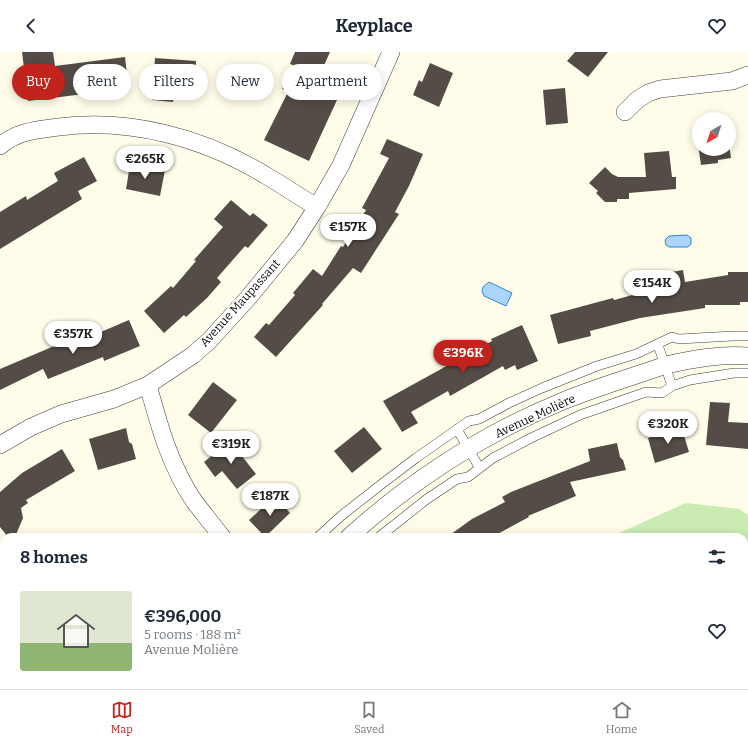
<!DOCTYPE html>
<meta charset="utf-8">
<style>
body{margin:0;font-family:Bitter,serif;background:#f6f6f7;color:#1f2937;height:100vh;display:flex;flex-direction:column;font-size:15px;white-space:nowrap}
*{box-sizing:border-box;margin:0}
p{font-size:13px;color:#747a83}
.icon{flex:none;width:22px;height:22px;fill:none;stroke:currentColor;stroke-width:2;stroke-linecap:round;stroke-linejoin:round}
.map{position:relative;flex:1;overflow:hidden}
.details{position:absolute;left:0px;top:481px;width:748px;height:156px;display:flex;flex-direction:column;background:#fff;border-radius:12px 12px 0 0;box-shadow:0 2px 10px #0003}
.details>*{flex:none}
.guide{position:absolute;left:12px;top:12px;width:400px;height:36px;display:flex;gap:8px}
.needle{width:26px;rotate:219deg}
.controls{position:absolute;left:692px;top:60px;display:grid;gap:8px}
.controls a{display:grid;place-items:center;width:44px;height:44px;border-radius:50%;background:#fff;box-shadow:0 2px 10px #0003;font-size:20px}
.price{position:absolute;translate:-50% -34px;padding:0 9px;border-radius:14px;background:#fff;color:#222;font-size:13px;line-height:26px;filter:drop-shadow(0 1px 2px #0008)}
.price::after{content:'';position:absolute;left:50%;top:24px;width:12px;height:9px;margin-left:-6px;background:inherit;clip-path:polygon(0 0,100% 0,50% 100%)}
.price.selected{background:#c1231d;color:#fff}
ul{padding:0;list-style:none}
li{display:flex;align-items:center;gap:12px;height:100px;padding:0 20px}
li+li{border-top:1px solid #e0e1e3}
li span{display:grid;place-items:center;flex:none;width:112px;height:80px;border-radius:4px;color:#555}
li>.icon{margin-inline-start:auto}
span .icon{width:48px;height:48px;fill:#fffc;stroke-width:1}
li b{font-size:17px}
h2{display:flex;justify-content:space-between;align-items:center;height:48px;padding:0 20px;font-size:17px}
.chip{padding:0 14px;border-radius:18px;background:#fff;box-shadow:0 2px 10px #0003;font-size:14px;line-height:36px}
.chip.selected{background:#c1231d;color:#fff}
header{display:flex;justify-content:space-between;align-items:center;height:52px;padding:0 20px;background:#fff;font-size:18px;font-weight:700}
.dock{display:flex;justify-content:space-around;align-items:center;height:56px;border-top:1px solid #e0e1e3;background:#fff;font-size:11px;color:#747a83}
.dock a{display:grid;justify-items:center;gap:2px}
.dock .selected{color:#c1231d}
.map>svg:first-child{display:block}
.green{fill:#caebb2}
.water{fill:#abd5f9;stroke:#2f84d4}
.building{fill:#544d47}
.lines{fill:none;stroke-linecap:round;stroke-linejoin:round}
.service-casing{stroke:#3e3e3e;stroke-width:10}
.minor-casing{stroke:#3e3e3e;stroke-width:18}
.service{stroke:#fff;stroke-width:9}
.minor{stroke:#fff;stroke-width:17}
.labels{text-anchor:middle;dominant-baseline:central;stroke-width:4;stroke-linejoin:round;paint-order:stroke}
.street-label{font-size:12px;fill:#0b0b0b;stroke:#fff}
</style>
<header><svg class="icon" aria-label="back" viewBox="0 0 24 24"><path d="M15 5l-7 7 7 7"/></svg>Keyplace<svg class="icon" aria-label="heart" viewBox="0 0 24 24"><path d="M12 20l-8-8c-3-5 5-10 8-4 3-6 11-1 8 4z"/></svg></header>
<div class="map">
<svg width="748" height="637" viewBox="0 0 748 637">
<rect width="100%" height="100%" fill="#fffde9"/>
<path class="green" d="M686 451 739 457 748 463V622L744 623V485H610Z
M568 633H713L701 637H570Z"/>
<path class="water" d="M687 183 691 186V192L688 195H669L666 193 665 188 669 184Z
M489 230 512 241 506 254 484 244 482 239 483 235Z"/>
<path class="building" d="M22 0H53L55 14 125 5 128 32 100 36V40L28 49Z
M295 0H330L313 38 337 48 309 109 264 88 288 40 282 37 293 13 290 12Z
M575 0H608L588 25 567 9Z
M155 6 196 9 195 35 175 33 173 50 152 48Z
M430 11 453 21 439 55 413 43 419 28 422 30Z
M565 36 568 71 546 73 543 38Z
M696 79H699V97H729V92L731 106 718 108V111L701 113Z
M387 87 423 102 409 134 395 160 399 162 361 221 353 216 322 252 323 253 276 305 254 285 266 271 269 273 295 243 293 241 313 217 322 224 341 194 343 195 366 158 362 156 389 106 380 102Z
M669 99 672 125H676V137L629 141V147H617V150H605L596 141 598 139 589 131 605 115 612 122 618 125H646L644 101Z
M84 105 97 129 78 139 82 147 0 197V160L26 144 27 148 58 129 54 121Z
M130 113H137L165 118 160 144 126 137Z
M231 148 250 164 253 161 268 173 248 196 245 194 217 226 221 230 207 246 186 265 184 263 164 281 144 259 171 234 173 236 196 209 194 208 223 175 214 167Z
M683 218 685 230 728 223V220H748V250H740V253H705V256L640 266 590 279 591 284 558 292 550 263 613 246 614 248 662 235 660 222Z
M129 268 140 294 104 309 103 305 48 327 43 317 0 338V317L73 286 75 291Z
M522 273 538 309 517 318 515 313 505 318 503 314 450 344 448 339 411 360 418 371 402 380 383 349 492 289 491 287Z
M213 330 237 348 211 381 188 363Z
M710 350 730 351 728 370 748 371V397L706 393Z
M364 375 382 397 352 421 334 399Z
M126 376 129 390 132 392 136 407 98 418 89 387Z
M676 377H682L689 400 655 411 648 386Z
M230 389 256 422 237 437 222 419 215 425 204 410Z
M617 391 620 405 623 408 626 418 570 430 576 444 528 464 529 465 492 485H447L472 467 505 450 502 445 511 440 590 409 588 397Z
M62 397 75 419 26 448 28 451 21 456 23 466 15 485H8L0 475V440L22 421Z
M275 444 290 461 265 485 249 468Z"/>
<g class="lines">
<g class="service-casing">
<path id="service" d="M658 293 672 334
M457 377 479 415
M318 485 341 464 383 431 416 406 469 369 479 367 509 351 542 336 597 314 636 302 672 285 679 287 733 284H748
M379 485 427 447 457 427 468 425 493 406 531 386 580 363 646 340 662 341 672 334 690 328 734 321H748
M161 637 166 633
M219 637 223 633"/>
</g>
<g class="minor-casing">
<path id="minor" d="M625 60 637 48 648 41 660 37 732 29 748 23
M0 94C18 79 36 78 59 75 131 66 204 86 265 123 283 133 299 145 317 155
M0 393 31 375 61 362 114 347 148 333
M222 485C213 473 203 461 194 449 170 414 159 373 148 333L193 303 209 289 248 246 295 189 317 155 341 113 391 0
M349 485C411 429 485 381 563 349 597 335 632 325 666 313 693 307 720 302 748 304
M362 633 365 637
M191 637 195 633"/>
</g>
<use href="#service" class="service"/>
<use href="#minor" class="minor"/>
</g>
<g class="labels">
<g class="street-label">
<text transform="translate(240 251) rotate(-48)">Avenue Maupassant</text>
<text transform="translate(535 364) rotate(-25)">Avenue Molière</text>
</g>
</g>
</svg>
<div class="controls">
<a><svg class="needle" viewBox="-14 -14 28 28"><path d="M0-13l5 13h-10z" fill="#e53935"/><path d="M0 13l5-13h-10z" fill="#747a83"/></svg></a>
</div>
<b class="price" style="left:145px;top:128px">€265K</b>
<b class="price" style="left:348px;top:196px">€157K</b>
<b class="price" style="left:652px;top:252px">€154K</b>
<b class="price" style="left:73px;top:303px">€357K</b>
<b class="price selected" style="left:463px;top:322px">€396K</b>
<b class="price" style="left:668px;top:393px">€320K</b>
<b class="price" style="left:231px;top:413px">€319K</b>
<b class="price" style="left:270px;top:465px">€187K</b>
<div class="guide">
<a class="chip selected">Buy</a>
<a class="chip">Rent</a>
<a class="chip">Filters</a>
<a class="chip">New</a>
<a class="chip">Apartment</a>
</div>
<section class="details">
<h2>8 homes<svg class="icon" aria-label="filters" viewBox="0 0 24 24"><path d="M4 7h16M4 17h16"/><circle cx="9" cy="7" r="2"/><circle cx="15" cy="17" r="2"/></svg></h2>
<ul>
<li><span style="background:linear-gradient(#dfe7d0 65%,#8fb573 0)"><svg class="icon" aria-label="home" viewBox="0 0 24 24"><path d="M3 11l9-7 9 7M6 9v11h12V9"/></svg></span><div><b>€396,000</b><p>5 rooms · 188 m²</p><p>Avenue Molière</p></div><svg class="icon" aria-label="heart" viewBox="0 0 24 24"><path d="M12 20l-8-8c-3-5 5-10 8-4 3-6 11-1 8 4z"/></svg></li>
</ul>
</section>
</div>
<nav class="dock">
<a class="selected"><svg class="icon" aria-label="map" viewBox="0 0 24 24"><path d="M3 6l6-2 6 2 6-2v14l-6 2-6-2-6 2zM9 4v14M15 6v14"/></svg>Map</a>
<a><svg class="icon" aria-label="saved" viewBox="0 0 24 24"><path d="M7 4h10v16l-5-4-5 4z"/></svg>Saved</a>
<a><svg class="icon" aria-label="home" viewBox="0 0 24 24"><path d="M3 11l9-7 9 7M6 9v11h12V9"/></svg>Home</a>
</nav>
